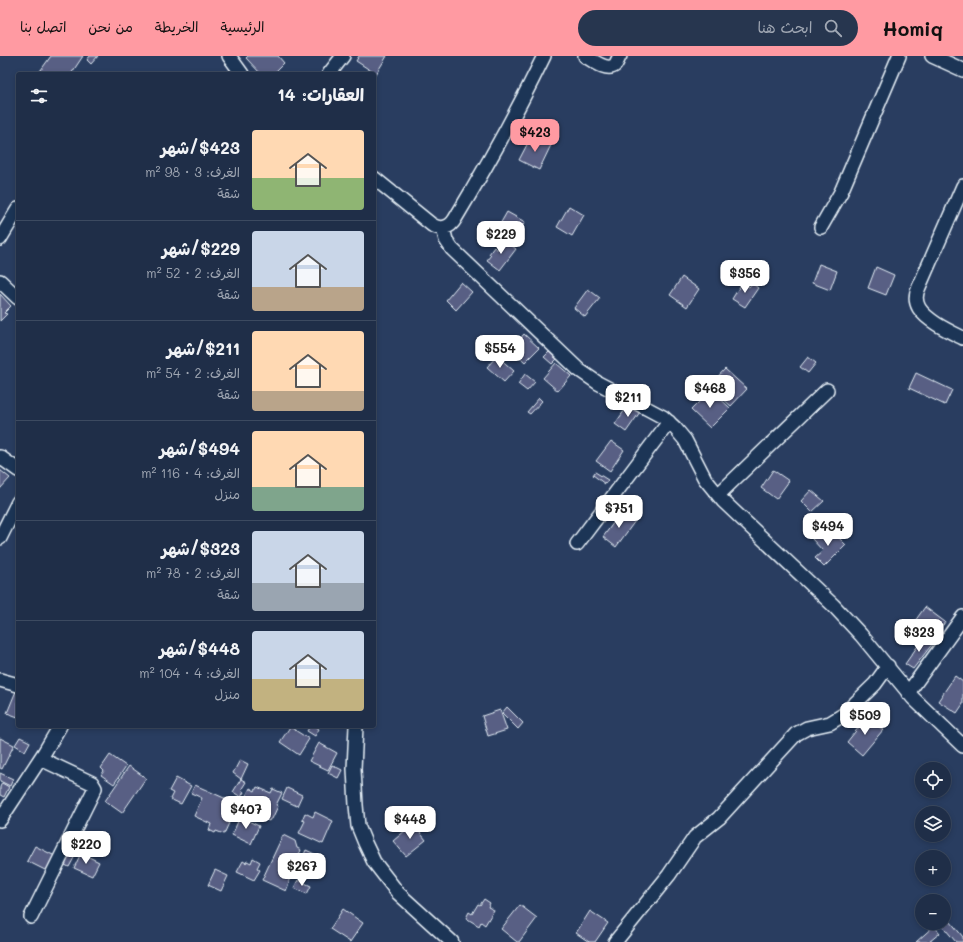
<!DOCTYPE html>
<html lang="ar">
<meta charset="utf-8">
<style>
body{margin:0;font-family:Mali,"Playpen Sans Arabic",sans-serif;background:#27364f;color:#f1f3f6;direction:rtl;height:100vh;display:flex;flex-direction:column;font-size:15px;white-space:nowrap}
*{box-sizing:border-box;margin:0}
p{font-size:13px;color:#a1a8b4}
.icon{flex:none;width:22px;height:22px;fill:none;stroke:currentColor;stroke-width:2;stroke-linecap:round;stroke-linejoin:round}
.map{position:relative;flex:1;overflow:hidden;direction:ltr}
.drawer{position:absolute;left:16px;top:16px;width:360px;height:656px;display:flex;flex-direction:column;background:#1f2e48;border-radius:4px;box-shadow:0 2px 6px #0003,0 0 0 1px #3c4a60;direction:rtl}
.drawer>*{flex:none}
.controls{position:absolute;left:915px;top:706px;display:grid;gap:8px}
.controls a{display:grid;place-items:center;width:36px;height:36px;border-radius:50%;background:#1f2e48;box-shadow:0 2px 6px #0003,0 0 0 1px #3c4a60;font-size:20px}
.price{position:absolute;translate:-50% -34px;padding:0 9px;border-radius:8px;background:#fff;color:#222;font-size:13px;line-height:26px;filter:drop-shadow(0 1px 2px #0008)}
.price::after{content:'';position:absolute;left:50%;top:24px;width:12px;height:9px;margin-left:-6px;background:inherit;clip-path:polygon(0 0,100% 0,50% 100%)}
.price.active{background:#ff9aa2;color:#111}
ul{padding:0;list-style:none}
li{display:flex;align-items:center;gap:12px;height:100px;padding:0 12px}
li+li{border-top:1px solid #3c4a60}
li span{display:grid;place-items:center;flex:none;width:112px;height:80px;border-radius:4px;color:#555}
li>.icon{margin-inline-start:auto}
span .icon{width:48px;height:48px;fill:#fffc;stroke-width:1}
li b{font-size:17px}
h2{display:flex;justify-content:space-between;align-items:center;height:48px;padding:0 12px;font-size:17px}
header{display:flex;align-items:center;gap:24px;box-sizing:border-box;height:56px;padding:0 20px;background:#ff9aa2;color:#111}
header strong{font-size:19px}
nav{display:flex;gap:22px;margin-inline-start:auto;font-size:14px}
.search{width:280px;height:36px;background:#27364f;display:flex;align-items:center;gap:10px;box-sizing:border-box;padding:0 14px;border-radius:22px;color:#a1a8b4;font-size:15px}
.map>svg:first-child{display:block}
.building{fill:#585e84;stroke:#e8f1f8}
.lines{fill:none;stroke-linecap:round;stroke-linejoin:round}
.minor-casing{stroke:#e8f1f8;stroke-width:16}
.minor{stroke:#1d3557;stroke-width:13}
</style>
<header>
<strong>Homiq</strong>
<div class="search"><svg class="icon" aria-label="search" viewBox="0 0 24 24"><circle cx="10" cy="10" r="6"/><path d="M15 15l6 6"/></svg>ابحث هنا</div>
<nav><a>الرئيسية</a><a>الخريطة</a><a>من نحن</a><a>اتصل بنا</a></nav>
</header>
<div class="map">
<svg width="963" height="886" viewBox="0 0 963 886">
<rect width="100%" height="100%" fill="#293d60"/>
<filter id="ink" filterUnits="userSpaceOnUse"><feTurbulence type="fractalNoise" baseFrequency=".025" numOctaves="2"/><feDisplacementMap in="SourceGraphic" scale="8" xChannelSelector="R" yChannelSelector="G"/><feConvolveMatrix kernelMatrix="1 2 1 2 8 2 1 2 1" color-interpolation-filters="sRGB"/></filter>
<g filter="url(#ink)">
<path class="building" d="M51 0H83L71 18H38Z
M90 0H98L91 8 87 4Z
M248 0H278L284 7 273 18H261L246 2Z
M359 0H387L376 18 356 5Z
M532 79 551 89 539 114 519 104Z
M569 150 584 159 572 180 557 171Z
M507 156 525 166 513 187 495 177Z
M506 185 516 193 500 214 487 204 491 199 489 198 494 191 496 193 501 192Z
M819 208 837 215 830 234 812 227Z
M876 211 894 219 886 239 868 232Z
M682 221 699 233 687 251 670 239Z
M461 226 472 236 456 254 446 244Z
M742 227 749 231 752 227 758 232 745 251 732 243Z
M588 233 600 242 585 261 574 252Z
M0 238 11 250 4 257 7 258 0 265Z
M524 278 539 292 525 306 511 293Z
M549 296 557 303 552 308 544 301Z
M497 300 514 315 504 326 487 311Z
M808 301 816 307 808 317 800 311Z
M556 307 571 320 558 335 543 322Z
M725 313 747 333 731 350 709 330Z
M916 317 952 334 945 349 909 332Z
M525 318 535 326 527 335 518 328Z
M711 334 730 352 710 372 691 354Z
M539 342 542 345 530 358 527 356Z
M629 348 640 356 626 376 615 368Z
M611 385 624 394 610 415 596 405Z
M0 414 10 422 0 433Z
M773 414 789 425 776 443 761 432Z
M595 416 608 424 605 428 593 419Z
M811 434 824 445 812 456 801 445Z
M614 449 621 454 613 463 606 458Z
M622 455 635 465 616 491 603 481Z
M822 474 827 479 831 474 846 489 824 511 815 502 823 495 812 483Z
M925 551 945 566 933 583 917 572 915 565Z
M924 581 933 587 913 613 905 608Z
M955 620 963 626V648L957 657 938 645Z
M16 635H18V661L7 657Z
M507 651 523 667 518 673 502 657Z
M500 654 507 674 488 680 482 660Z
M867 661 883 674 862 699 847 686Z
M310 670H315L319 673 315 680 307 675Z
M290 671 309 683 299 699 280 686Z
M20 681 30 686 25 695 15 689Z
M0 682 14 689 2 713 0 712Z
M319 687 337 697 328 714 309 705Z
M110 699 126 710 114 728 101 719 104 715 101 712Z
M240 704 248 708 241 723 233 717Z
M332 709 342 714 338 722 328 717Z
M129 710 146 722 122 757 105 745Z
M0 717 13 723 10 730 0 725Z
M176 722 191 730 181 748 170 743 173 737 169 735Z
M241 723 246 726 241 734 244 736 241 741 233 736Z
M2 727 9 731 4 741 0 739V731Z
M195 729 233 746 225 765 229 767 224 778 216 775 215 777 209 774 211 768 194 760 202 742 191 737Z
M257 731 271 737 273 733 282 737 276 749 278 750 272 763H270L269 765 264 763 265 760 261 758 263 754 246 746 248 741 246 740 250 732 255 735Z
M287 732 302 739 297 750 282 743Z
M315 756 333 765 323 788 299 777 305 765 302 764 305 757 313 761Z
M240 761 259 770 251 788 232 779Z
M413 768 426 784 406 800 393 785Z
M283 779 295 785 297 792 301 794 289 820V827L286 835 262 824Z
M35 790 57 801 49 816 27 805Z
M68 793 76 798 69 811 61 807Z
M306 794 323 802 316 817 299 810Z
M81 797 99 806 92 820 74 812Z
M253 802 260 806 257 812 260 814 254 824 237 816 243 805 246 807 247 805 251 807Z
M215 814 228 820 221 835 208 829Z
M298 824 311 830 307 838 294 832Z
M484 843 490 847 488 851 494 854 485 869 481 866 479 870 466 862 469 856 472 858 478 848 480 849Z
M520 849 537 862 519 886H517L501 873Z
M343 853 363 867 350 886 330 873Z
M590 855 608 867 595 886H589L576 877Z
M946 860 963 881V886H956L940 867H944V862Z
M934 870 940 877 929 886H916Z"/>
<g class="lines">
<g class="minor-casing">
<path id="minor" d="M229 0 242 18
M585 0C592 4 607 16 615 9 617 7 618 2 620 0
M932 0 963 14
M329 18 343 0
M374 122 432 169C441 174 450 172 455 163 487 110 517 56 544 0
M963 130 919 231C916 237 915 245 919 252 927 265 949 275 963 282
M821 171 841 136 899 0
M443 172 446 184 452 193 579 314 598 327 648 353 663 361 675 372 685 384 705 423 723 445 833 549 861 579 913 642 963 690
M0 183 18 153
M0 225 18 242
M0 401 18 414
M718 439 827 334
M0 482 18 446
M577 488 669 366
M0 624 18 629
M908 637 963 561
M356 670 354 713 356 749 358 770 365 787 374 806 398 837 452 886
M0 764 44 697 60 670
M31 861 95 732 92 727 41 703
M615 886 669 819 695 781 719 762 796 678 807 672 830 667 843 659 875 628 888 610"/>
</g>
<use href="#minor" class="minor"/>
</g>
</g>
</svg>
<div class="controls">
<a><svg class="icon" aria-label="locate" viewBox="0 0 24 24"><circle cx="12" cy="12" r="6"/><path d="M12 2v4M12 18v4M2 12h4M18 12h4"/></svg></a>
<a><svg class="icon" aria-label="layers" viewBox="0 0 24 24"><path d="M12 4l9 5-9 5-9-5zM3 14l9 5 9-5"/></svg></a>
<a>+</a>
<a>−</a>
</div>
<b class="price active" style="left:535px;top:97px">$423</b>
<b class="price" style="left:501px;top:199px">$229</b>
<b class="price" style="left:745px;top:238px">$356</b>
<b class="price" style="left:500px;top:313px">$554</b>
<b class="price" style="left:710px;top:353px">$468</b>
<b class="price" style="left:628px;top:362px">$211</b>
<b class="price" style="left:619px;top:473px">$751</b>
<b class="price" style="left:828px;top:491px">$494</b>
<b class="price" style="left:919px;top:597px">$323</b>
<b class="price" style="left:865px;top:680px">$509</b>
<b class="price" style="left:246px;top:774px">$407</b>
<b class="price" style="left:410px;top:784px">$448</b>
<b class="price" style="left:86px;top:809px">$220</b>
<b class="price" style="left:302px;top:831px">$267</b>
<section class="drawer">
<h2>العقارات: 14<svg class="icon" aria-label="filters" viewBox="0 0 24 24"><path d="M4 7h16M4 17h16"/><circle cx="9" cy="7" r="2"/><circle cx="15" cy="17" r="2"/></svg></h2>
<ul>
<li><span style="background:linear-gradient(#ffd9b3 60%,#8fb573 0)"><svg class="icon" aria-label="home" viewBox="0 0 24 24"><path d="M3 11l9-7 9 7M6 9v11h12V9"/></svg></span><div><b>$423/شهر</b><p>الغرف: 3 · 98 m²</p><p>شقة</p></div></li>
<li><span style="background:linear-gradient(#c9d6e8 70%,#b9a48a 0)"><svg class="icon" aria-label="home" viewBox="0 0 24 24"><path d="M3 11l9-7 9 7M6 9v11h12V9"/></svg></span><div><b>$229/شهر</b><p>الغرف: 2 · 52 m²</p><p>شقة</p></div></li>
<li><span style="background:linear-gradient(#ffd9b3 75%,#b9a48a 0)"><svg class="icon" aria-label="home" viewBox="0 0 24 24"><path d="M3 11l9-7 9 7M6 9v11h12V9"/></svg></span><div><b>$211/شهر</b><p>الغرف: 2 · 54 m²</p><p>شقة</p></div></li>
<li><span style="background:linear-gradient(#ffd9b3 70%,#7fa58c 0)"><svg class="icon" aria-label="home" viewBox="0 0 24 24"><path d="M3 11l9-7 9 7M6 9v11h12V9"/></svg></span><div><b>$494/شهر</b><p>الغرف: 4 · 116 m²</p><p>منزل</p></div></li>
<li><span style="background:linear-gradient(#c9d6e8 65%,#9aa5b1 0)"><svg class="icon" aria-label="home" viewBox="0 0 24 24"><path d="M3 11l9-7 9 7M6 9v11h12V9"/></svg></span><div><b>$323/شهر</b><p>الغرف: 2 · 78 m²</p><p>شقة</p></div></li>
<li><span style="background:linear-gradient(#c9d6e8 60%,#c2b280 0)"><svg class="icon" aria-label="home" viewBox="0 0 24 24"><path d="M3 11l9-7 9 7M6 9v11h12V9"/></svg></span><div><b>$448/شهر</b><p>الغرف: 4 · 104 m²</p><p>منزل</p></div></li>
</ul>
</section>
</div>
